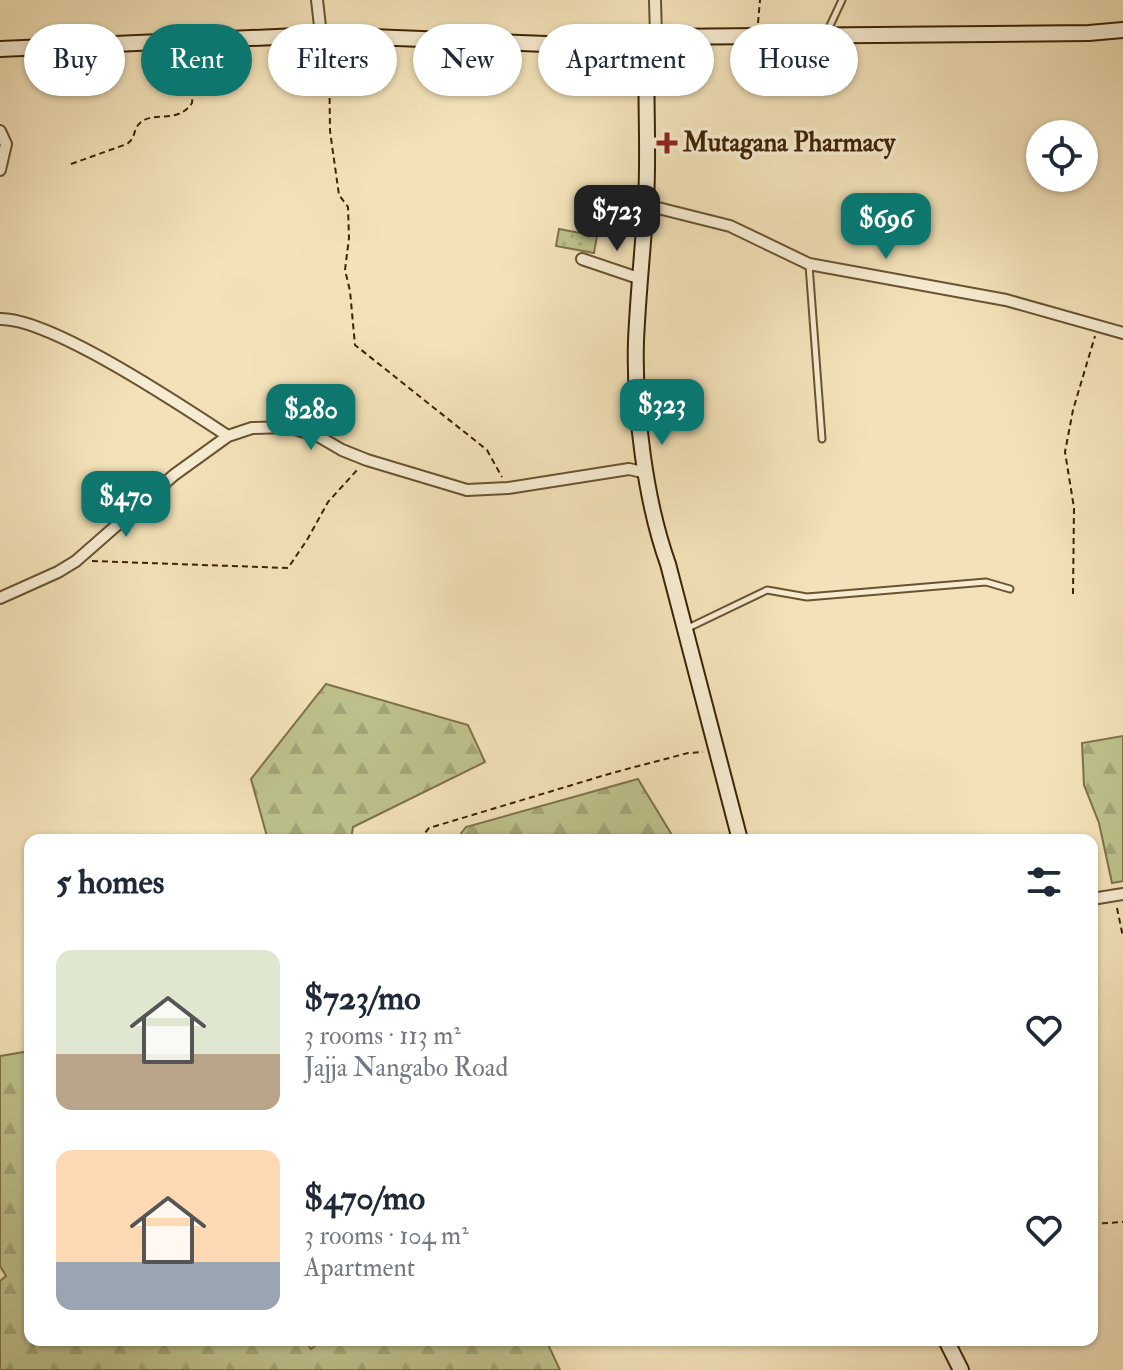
<!DOCTYPE html>
<meta charset="utf-8">
<style>
body{margin:0;font-family:"IM FELL Double Pica",serif;background:#f2f2f3;color:#1f2937;height:100vh;display:flex;flex-direction:column;font-size:30px;white-space:nowrap}
*{box-sizing:border-box;margin:0}
p{font-size:26px;color:#747a83}
.icon{flex:none;width:44px;height:44px;fill:none;stroke:currentColor;stroke-width:2;stroke-linecap:round;stroke-linejoin:round}
.map{position:relative;flex:1;overflow:hidden}
.sheet{position:absolute;left:24px;top:834px;width:1074px;height:512px;display:flex;flex-direction:column;background:#fff;border-radius:16px;box-shadow:0 2px 6px #0004}
.sheet>*{flex:none}
.top-card{position:absolute;left:24px;top:24px;width:1076px;height:72px;display:flex;gap:16px}
.controls{position:absolute;left:1026px;top:120px;display:grid;gap:16px}
.controls a{display:grid;place-items:center;width:72px;height:72px;border-radius:50%;background:#fff;box-shadow:0 2px 6px #0004;font-size:40px}
.price{position:absolute;translate:-50% -68px;padding:0 18px;border-radius:16px;background:#0f766e;color:#fff;font-size:26px;line-height:52px;filter:drop-shadow(0 2px 4px #0008)}
.price::after{content:'';position:absolute;left:50%;top:48px;width:24px;height:18px;margin-left:-12px;background:inherit;clip-path:polygon(0 0,100% 0,50% 100%)}
.price.active{background:#222;color:#fff}
ul{padding:0;list-style:none}
li{display:flex;align-items:center;gap:24px;height:200px;padding:0 32px}
li span{display:grid;place-items:center;flex:none;width:224px;height:160px;border-radius:16px;color:#555}
li>.icon{margin-inline-start:auto}
span .icon{width:96px;height:96px;fill:#fffc;stroke-width:1}
li b{font-size:34px}
h2{display:flex;justify-content:space-between;align-items:center;height:96px;padding:0 32px;font-size:34px}
.chip{padding:0 28px;border-radius:36px;background:#fff;box-shadow:0 2px 6px #0004;font-size:28px;line-height:72px}
.chip.active{background:#0f766e;color:#fff}
.map>svg:first-child{display:block}
.grass{fill:url(#grass-dots);stroke:#7e7248;stroke-width:2}
.forest{fill:url(#forest-firs);stroke:#7e7248;stroke-width:2}
.lines{fill:none;stroke-linecap:round;stroke-linejoin:round}
.lane-casing{stroke:#6a5330;stroke-width:9}
.street-casing{stroke:#6a5330;stroke-width:14}
.secondary-casing{stroke:#3d2302;stroke-width:18}
.path{stroke:#3d2302;stroke-width:2;stroke-dasharray:6 4;stroke-linecap:butt}
.lane{stroke:#f7ecd2;stroke-width:5}
.street{stroke:#f7ecd2;stroke-width:10}
.secondary{stroke:#f7ecd2;stroke-width:14}
.poi-dot{fill:#8f2418;stroke:#f7ecd2;stroke-width:3}
.labels{text-anchor:middle;dominant-baseline:central;stroke-width:7;stroke-linejoin:round;paint-order:stroke}
.poi-label{font-size:26px;font-weight:bold;fill:#3d2302;stroke:#f7ecd2;text-anchor:start}
</style>
<div class="map">
<svg width="1123" height="1370" viewBox="0 0 1123 1370">
<defs>
<pattern id="grass-dots" width="8" height="8" patternUnits="userSpaceOnUse" patternTransform="scale(2)"><rect width="8" height="8" fill="#bec28d"/><path d="M2 2h.1M6 6h.1" fill="none" stroke="#a4a678" stroke-width="1.8" stroke-linecap="round"/></pattern>
<pattern id="forest-firs" width="22" height="20" patternUnits="userSpaceOnUse" patternTransform="scale(2)"><rect width="22" height="20" fill="#bec28d"/><path d="M5 1l3.5 6h-7zM16 11l3.5 6h-7z" fill="#a4a678"/></pattern>
</defs>
<rect width="100%" height="100%" fill="#f3e2b9"/>
<filter id="stains"><feTurbulence type="fractalNoise" baseFrequency=".0025" numOctaves="4"/><feColorMatrix values="0 0 0 0 .2 0 0 0 0 .09 0 0 0 0 .02 0 0 0 .5 -.17"/></filter>
<radialGradient id="worn" r=".72"><stop offset=".6" stop-color="#630" stop-opacity="0"/><stop offset="1" stop-color="#630" stop-opacity=".3"/></radialGradient>
<path class="grass" d="M559 229 597 236 594 253 556 246Z"/>
<path class="forest" d="M326 684 468 725 485 762 353 827 351 840H268L251 779Z
M1123 736V881L1112 883 1099 823 1084 785 1082 743Z
M638 779 675 840H456L466 827Z
M30 1051V1340H304L311 1349 322 1340H546L560 1370H0V1281L6 1276 0 1266V1056Z"/>
<g class="lines">
<g class="lane-casing">
<path id="lane" d="M827 32 842 0
M809 265 822 439
M686 629 767 590 807 597 986 582 1010 589"/>
</g>
<g class="street-casing">
<path id="street" d="M317 0 321 35
M655 0 656 37
M0 131 6 144 0 170
M646 205 730 226 809 264 1006 300 1123 333
M582 259 641 279
M0 319C51 318 182 406 228 436L252 428 288 427 318 436 342 450 367 460 467 490 508 488 629 469 647 473
M0 598 58 572 76 561 174 475 228 436
M1092 899 1123 894"/>
</g>
<g class="secondary-casing">
<path id="secondary" d="M647 48C645 99 649 150 646 201 643 248 638 294 636 341 634 409 645 500 668 564L740 840
M0 49 321 35 647 48 656 37 1089 33 1123 30
M946 1340 961 1370"/>
</g>
<path class="path" d="M758 23 760 0
M329 48 330 131 339 195 348 207 349 238 345 270 350 291 355 345 487 450 502 477
M71 164 127 144C136 138 133 129 140 123 154 110 177 125 192 103L196 53
M92 561 288 568 307 540 328 502 358 469
M1073 594 1074 508 1065 452 1073 410 1095 336
M419 840 429 828 612 773 688 753 703 752
M1117 908 1123 937
M1092 1224 1123 1222"/>
<use href="#lane" class="lane"/>
<use href="#street" class="street"/>
<use href="#secondary" class="secondary"/>
</g>
<path class="poi-dot" d="M663 131h8v8h8v8h-8v8h-8v-8h-8v-8h8z"/>
<g class="labels">
<g class="poi-label">
<text x="683" y="143">Mutagana Pharmacy</text>
</g>
</g>
<rect width="100%" height="100%" filter="url(#stains)"/>
<rect width="100%" height="100%" fill="url(#worn)"/>
</svg>
<div class="controls">
<a><svg class="icon" aria-label="locate" viewBox="0 0 24 24"><circle cx="12" cy="12" r="6"/><path d="M12 2v4M12 18v4M2 12h4M18 12h4"/></svg></a>
</div>
<b class="price active" style="left:617px;top:253px">$723</b>
<b class="price" style="left:886px;top:261px">$696</b>
<b class="price" style="left:662px;top:447px">$323</b>
<b class="price" style="left:311px;top:452px">$280</b>
<b class="price" style="left:126px;top:539px">$470</b>
<div class="top-card">
<a class="chip">Buy</a>
<a class="chip active">Rent</a>
<a class="chip">Filters</a>
<a class="chip">New</a>
<a class="chip">Apartment</a>
<a class="chip">House</a>
</div>
<section class="sheet">
<h2>5 homes<svg class="icon" aria-label="filters" viewBox="0 0 24 24"><path d="M4 7h16M4 17h16"/><circle cx="9" cy="7" r="2"/><circle cx="15" cy="17" r="2"/></svg></h2>
<ul>
<li><span style="background:linear-gradient(#dfe7d0 65%,#b9a48a 0)"><svg class="icon" aria-label="home" viewBox="0 0 24 24"><path d="M3 11l9-7 9 7M6 9v11h12V9"/></svg></span><div><b>$723/mo</b><p>3 rooms · 113 m²</p><p>Jajja Nangabo Road</p></div><svg class="icon" aria-label="heart" viewBox="0 0 24 24"><path d="M12 20l-8-8c-3-5 5-10 8-4 3-6 11-1 8 4z"/></svg></li>
<li><span style="background:linear-gradient(#ffd9b3 70%,#9aa5b1 0)"><svg class="icon" aria-label="home" viewBox="0 0 24 24"><path d="M3 11l9-7 9 7M6 9v11h12V9"/></svg></span><div><b>$470/mo</b><p>3 rooms · 104 m²</p><p>Apartment</p></div><svg class="icon" aria-label="heart" viewBox="0 0 24 24"><path d="M12 20l-8-8c-3-5 5-10 8-4 3-6 11-1 8 4z"/></svg></li>
</ul>
</section>
</div>
